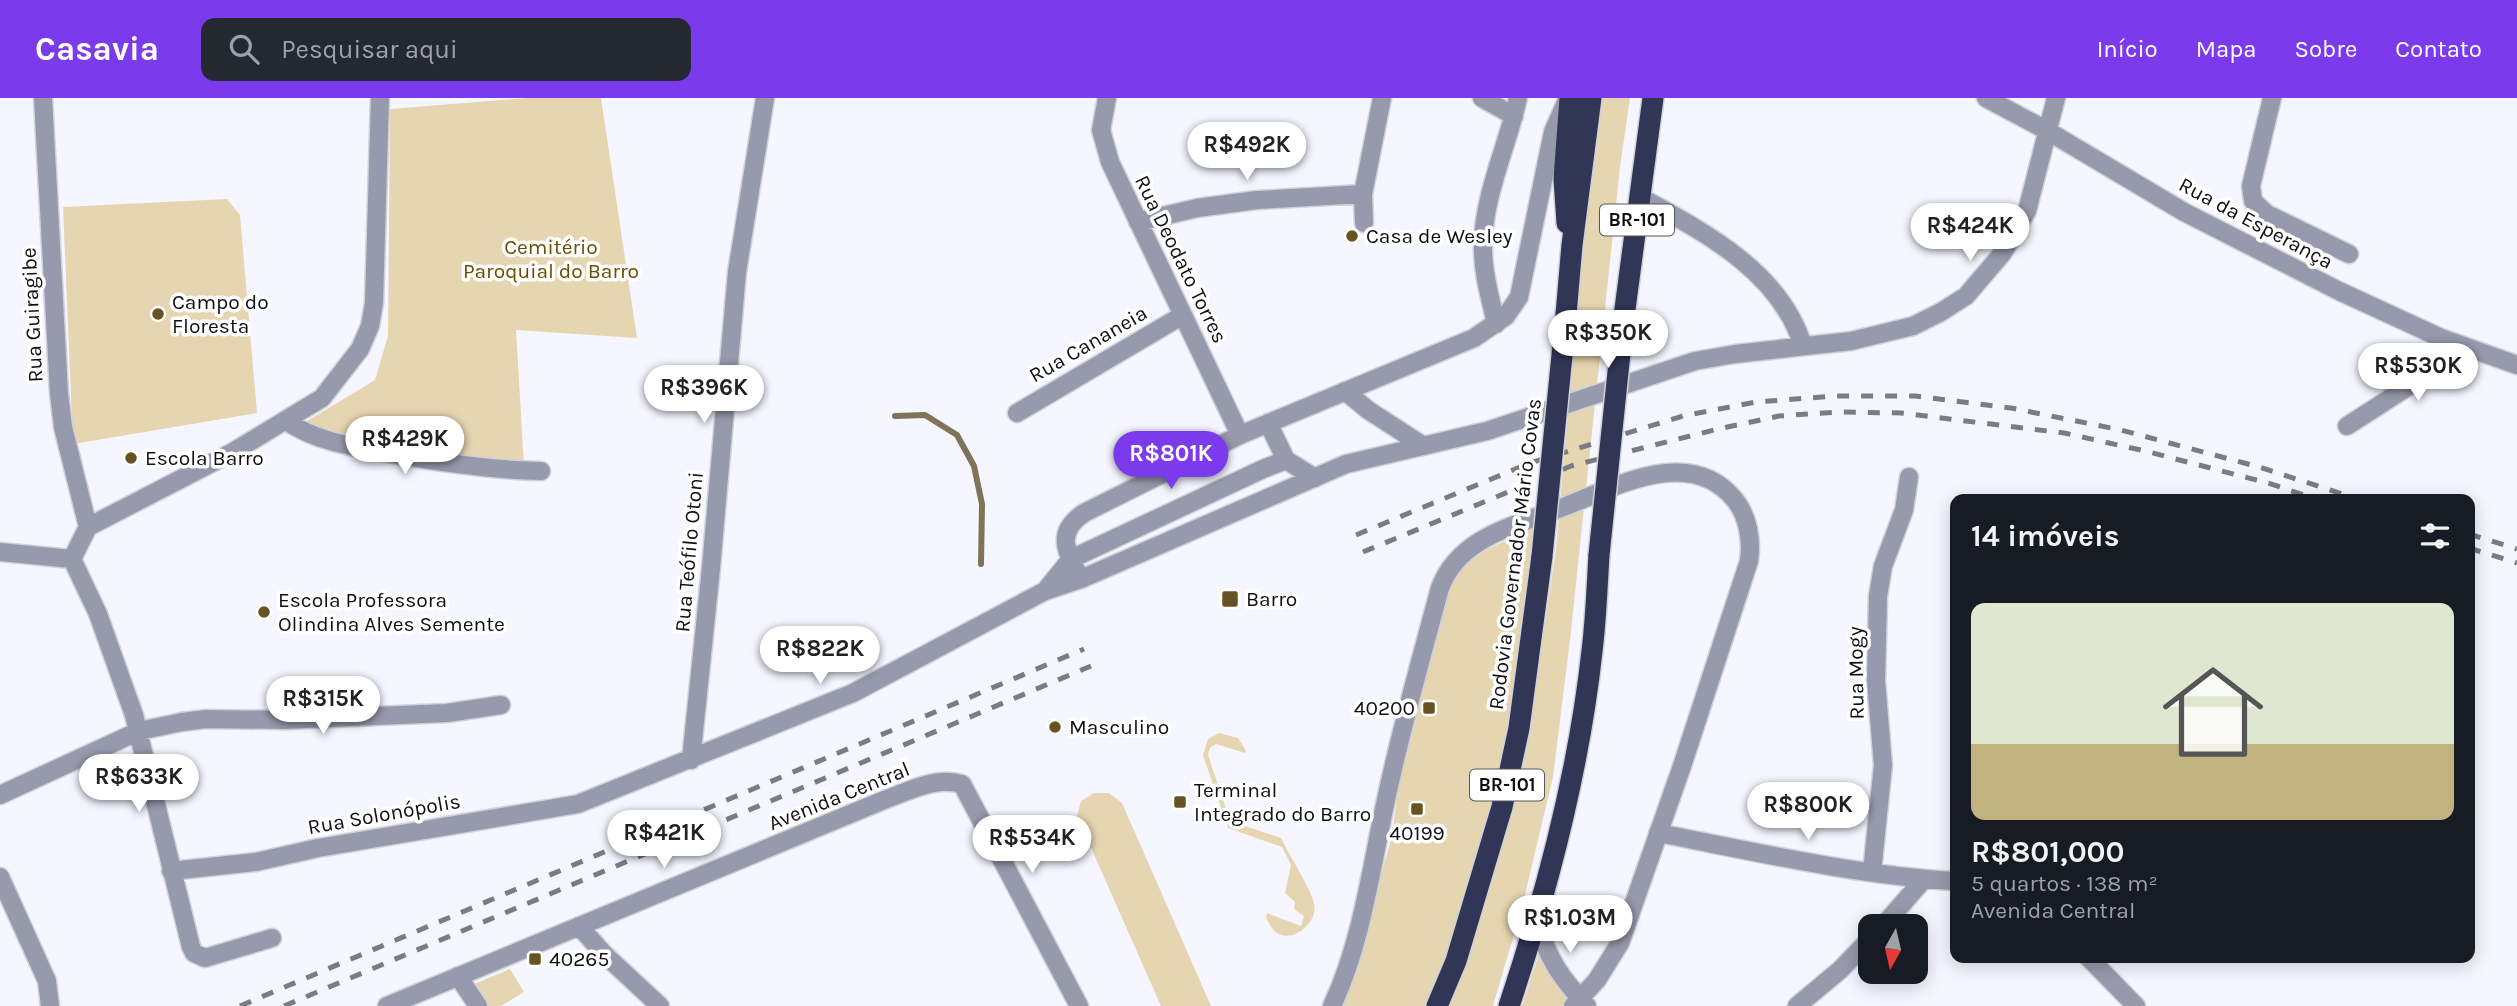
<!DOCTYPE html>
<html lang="pt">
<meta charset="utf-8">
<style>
body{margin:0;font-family:Karla,sans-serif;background:#242831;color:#f1f3f6;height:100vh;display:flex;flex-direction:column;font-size:26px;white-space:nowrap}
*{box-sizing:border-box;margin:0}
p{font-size:23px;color:#9ea1a6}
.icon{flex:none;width:38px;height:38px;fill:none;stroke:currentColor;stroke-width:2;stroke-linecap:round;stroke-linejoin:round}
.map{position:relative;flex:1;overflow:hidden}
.side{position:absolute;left:1950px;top:396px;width:525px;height:469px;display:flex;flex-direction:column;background:#171b24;border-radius:14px;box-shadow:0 4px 18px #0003}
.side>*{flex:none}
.needle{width:46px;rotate:188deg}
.controls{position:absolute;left:1858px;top:816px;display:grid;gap:14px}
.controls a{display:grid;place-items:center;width:70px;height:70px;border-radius:14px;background:#171b24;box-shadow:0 4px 18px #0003;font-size:35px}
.price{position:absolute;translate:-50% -60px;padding:0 16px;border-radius:24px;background:#fff;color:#222;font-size:23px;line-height:46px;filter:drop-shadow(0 2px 4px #0008)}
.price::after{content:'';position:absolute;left:50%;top:42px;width:21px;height:16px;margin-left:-10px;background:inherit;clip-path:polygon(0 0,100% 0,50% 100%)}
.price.selected{background:#7c3aed;color:#fff}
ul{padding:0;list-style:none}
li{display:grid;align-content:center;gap:14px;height:371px;padding:0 21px}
li span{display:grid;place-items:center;height:217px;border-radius:14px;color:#555}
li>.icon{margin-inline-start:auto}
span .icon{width:126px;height:126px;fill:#fffc;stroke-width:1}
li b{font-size:30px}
h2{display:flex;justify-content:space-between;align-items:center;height:84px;padding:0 21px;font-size:30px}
header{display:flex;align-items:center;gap:42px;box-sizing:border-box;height:98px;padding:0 35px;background:#7c3aed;color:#fff}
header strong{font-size:33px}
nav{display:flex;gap:38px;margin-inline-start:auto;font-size:24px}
.search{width:490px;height:63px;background:#242831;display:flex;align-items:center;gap:18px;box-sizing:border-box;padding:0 24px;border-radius:14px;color:#9ea1a6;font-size:26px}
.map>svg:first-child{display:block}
.green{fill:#e6d5b1}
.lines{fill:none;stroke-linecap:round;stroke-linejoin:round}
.stream{stroke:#7f7358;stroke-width:6}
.minor-casing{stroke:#d0d1d9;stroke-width:21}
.highway-casing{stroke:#d0d1d9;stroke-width:24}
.minor{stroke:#979aac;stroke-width:18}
.highway{stroke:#313657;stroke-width:21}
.rail{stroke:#7b7c82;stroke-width:5;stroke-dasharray:12 12;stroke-linecap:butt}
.highway-bridge-casing{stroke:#d0d1d9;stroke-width:24;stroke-linecap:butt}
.highway-bridge{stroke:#313657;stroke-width:21}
.poi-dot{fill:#675321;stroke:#fff;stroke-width:2.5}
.labels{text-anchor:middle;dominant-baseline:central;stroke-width:7;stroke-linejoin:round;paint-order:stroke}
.shield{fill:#fff;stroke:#565759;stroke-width:2}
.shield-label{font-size:19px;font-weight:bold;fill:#0e0f12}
.street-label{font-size:21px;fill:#0e0f12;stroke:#fff}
.poi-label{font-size:21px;fill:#0e0f12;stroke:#fff;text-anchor:start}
.park-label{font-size:21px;fill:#674e01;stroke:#fff}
</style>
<header>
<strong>Casavia</strong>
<div class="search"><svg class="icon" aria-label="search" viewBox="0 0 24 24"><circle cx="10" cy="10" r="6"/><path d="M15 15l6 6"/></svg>Pesquisar aqui</div>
<nav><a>Início</a><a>Mapa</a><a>Sobre</a><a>Contato</a></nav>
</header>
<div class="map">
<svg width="2517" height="908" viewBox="0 0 2517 908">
<rect width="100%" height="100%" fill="#f5f6ff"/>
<path class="green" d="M527 0H601L637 240 516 232 524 368 376 351 302 326 375 282 388 238 390 11Z
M1599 0H1630L1620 69 1570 542 1553 679 1522 809 1493 908H1447L1532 613 1556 451 1589 77Z
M227 101 240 117 257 315 73 346 63 109Z
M1537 420 1519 630 1450 855 1429 908H1343L1391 742 1406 638 1446 491C1465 463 1486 448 1518 439L1526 424Z
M1219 635 1238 640 1246 653 1245 655 1216 646 1210 650 1208 657 1230 723 1281 740C1289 757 1310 789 1314 805 1319 823 1295 844 1279 836 1272 833 1269 825 1266 819L1267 815 1301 828 1304 818 1294 811 1295 804 1285 795 1291 767 1282 749 1228 730 1203 657 1208 641Z
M1094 695H1109L1122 705 1211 908H1161L1077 718 1081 703Z
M1540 853 1575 884 1595 883 1568 908H1522Z
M510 871 524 894 501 908H487L472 887Z"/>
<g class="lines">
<path class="stream" d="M895 318 925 317 957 337 974 368 982 406 981 466"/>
<g class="minor-casing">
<path id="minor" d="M43 0 59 295 63 329 88 429
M1107 0 1101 32 1110 64 1240 337
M1482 0 1514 18
M1986 0 2046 32 2184 114 2339 193 2441 240 2517 267
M2272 0 2251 88 2253 103 2267 116 2349 156
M1640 99C1704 134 1780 173 1803 248
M1138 124 1197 110 1257 102 1363 96
M1364 125 1363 96 1382 0
M1496 226C1491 202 1483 177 1483 152 1482 100 1507 50 1518 0
M1345 293 1368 312 1422 347
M1017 315 1183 217
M286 323C319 345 356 349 394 356 443 365 491 372 541 373
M1268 325 1286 362
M2347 328 2468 250
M0 454 72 461
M72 461 88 429 233 354 322 300 360 251 370 228 374 205 380 0
M72 461 98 516 134 617 191 849 194 855 205 860 272 840
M1081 481C1067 455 1054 435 1084 415L1240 337 1474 240 1506 218 1519 199 1553 34 1568 0
M1045 493 1071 461 1263 371 1286 362 1315 380
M691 662 711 470 737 174 765 0
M0 697 139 633 182 624 206 621 283 622 447 615 501 607
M1658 735C1756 754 1855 777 1955 783
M171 773 256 764 318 750 578 706 853 595 1045 493 1081 481 1346 366 1487 333 1695 263 1735 256 1851 243 1913 228 1941 214 1966 198 2002 156 2027 113 2056 0
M1872 774 1883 667 1876 583 1878 498 1883 468 1904 412 1909 379
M0 779 47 883 50 908
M1537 823C1547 860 1561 880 1587 908
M579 828 604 856 660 908
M1883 828 1924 781
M2088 859 2136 908
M458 878 478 908
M387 908 884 702C909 693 936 678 962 686L1079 908
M1332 908C1362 844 1371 770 1386 702 1401 631 1421 561 1440 490 1460 437 1519 427 1566 408 1617 388 1691 347 1735 402 1748 418 1752 442 1749 463L1682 668 1620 845 1597 882 1573 908
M1797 908 1840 872 1871 840"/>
</g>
<g class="highway-casing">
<path id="highway" d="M1567 125 1564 81 1570 0
M1566 217 1572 147 1591 0
M1623 226 1653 0
M1437 908 1456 863 1502 709 1519 630 1542 458
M1509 908C1547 794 1579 673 1592 553 1596 521 1597 489 1599 457"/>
</g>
<use href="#minor" class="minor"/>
<use href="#highway" class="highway"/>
<path class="rail" d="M2469 436 2517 451
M1356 437 1530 365 1683 318 1756 304 1836 298H1915L2011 310 2121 332 2259 369 2358 401
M2469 450 2517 465
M1363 454 1571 368 1718 331 1779 318 1838 314 1901 315 2064 335 2145 353 2268 385 2316 401
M240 908 1084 551
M284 908 1091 568"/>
<g class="highway-bridge-casing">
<path id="highway-bridge" d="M1599 457 1623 226
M1542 458 1566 217"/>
</g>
<use href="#highway-bridge" class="highway-bridge"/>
</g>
<g class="poi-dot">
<circle cx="1352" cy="138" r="7"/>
<circle cx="158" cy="216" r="7"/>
<circle cx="131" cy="360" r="7"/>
<rect x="1221" y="492" width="18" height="18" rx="3.5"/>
<circle cx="264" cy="514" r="7"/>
<rect x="1422" y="603" width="14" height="14" rx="3.5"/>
<circle cx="1055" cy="629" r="7"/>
<rect x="1173" y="697" width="14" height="14" rx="3.5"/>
<rect x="1410" y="704" width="14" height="14" rx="3.5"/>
<rect x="528" y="854" width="14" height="14" rx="3.5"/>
</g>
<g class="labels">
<g class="shield">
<rect x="1600" y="106.5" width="74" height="31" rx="5"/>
<rect x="1470" y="671.5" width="74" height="31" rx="5"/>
</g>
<g class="shield-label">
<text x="1637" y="122">BR-101</text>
<text x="1507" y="687">BR-101</text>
</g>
<g class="street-label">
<text transform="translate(2256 125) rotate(28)">Rua da Esperança</text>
<text transform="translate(1181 161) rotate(64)">Rua Deodato Torres</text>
<text transform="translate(32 217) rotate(-93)">Rua Guiragibe</text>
<text transform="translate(1088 246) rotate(-30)">Rua Cananeia</text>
<text transform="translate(689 454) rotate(-85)">Rua Teófilo Otoni</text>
<text transform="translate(1515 456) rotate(-83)">Rodovia Governador Mário Covas</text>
<text transform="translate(1856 575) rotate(-91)">Rua Mogy</text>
<text transform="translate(839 698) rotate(-22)">Avenida Central</text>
<text transform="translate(384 716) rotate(-10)">Rua Solonópolis</text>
</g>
<g class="poi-label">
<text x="1366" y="138">Casa de Wesley</text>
<text x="172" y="204">Campo do<tspan x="172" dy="24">Floresta</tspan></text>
<text x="145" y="360">Escola Barro</text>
<text x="1246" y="501">Barro</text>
<text x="278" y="502">Escola Professora<tspan x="278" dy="24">Olindina Alves Semente</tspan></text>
<text x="1415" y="610" text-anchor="end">40200</text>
<text x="1069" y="629">Masculino</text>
<text x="1194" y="692">Terminal<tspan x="1194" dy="24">Integrado do Barro</tspan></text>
<text x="1417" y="735" text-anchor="middle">40199</text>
<text x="549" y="861">40265</text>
</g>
<g class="park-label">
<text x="551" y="149">Cemitério<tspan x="551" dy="24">Paroquial do Barro</tspan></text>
</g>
</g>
</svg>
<div class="controls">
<a><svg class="needle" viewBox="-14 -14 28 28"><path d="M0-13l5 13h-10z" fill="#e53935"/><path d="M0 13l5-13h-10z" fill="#9ea1a6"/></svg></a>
</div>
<b class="price" style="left:1247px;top:84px">R$492K</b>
<b class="price" style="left:1970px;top:165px">R$424K</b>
<b class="price" style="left:1608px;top:272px">R$350K</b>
<b class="price" style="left:2418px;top:305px">R$530K</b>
<b class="price" style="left:704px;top:327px">R$396K</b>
<b class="price" style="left:405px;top:378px">R$429K</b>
<b class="price selected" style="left:1171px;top:393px">R$801K</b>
<b class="price" style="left:820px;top:588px">R$822K</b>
<b class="price" style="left:323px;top:638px">R$315K</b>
<b class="price" style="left:139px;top:716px">R$633K</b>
<b class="price" style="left:1808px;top:744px">R$800K</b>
<b class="price" style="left:664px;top:772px">R$421K</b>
<b class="price" style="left:1032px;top:777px">R$534K</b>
<b class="price" style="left:1570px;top:857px">R$1.03M</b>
<section class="side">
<h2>14 imóveis<svg class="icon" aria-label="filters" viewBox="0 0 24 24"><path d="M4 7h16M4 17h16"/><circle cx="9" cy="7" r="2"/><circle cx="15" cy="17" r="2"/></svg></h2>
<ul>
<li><span style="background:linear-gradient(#dfe7d0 65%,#c2b280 0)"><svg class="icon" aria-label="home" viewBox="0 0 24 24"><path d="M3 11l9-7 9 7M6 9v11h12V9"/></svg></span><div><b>R$801,000</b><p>5 quartos · 138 m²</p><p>Avenida Central</p></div></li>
</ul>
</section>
</div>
